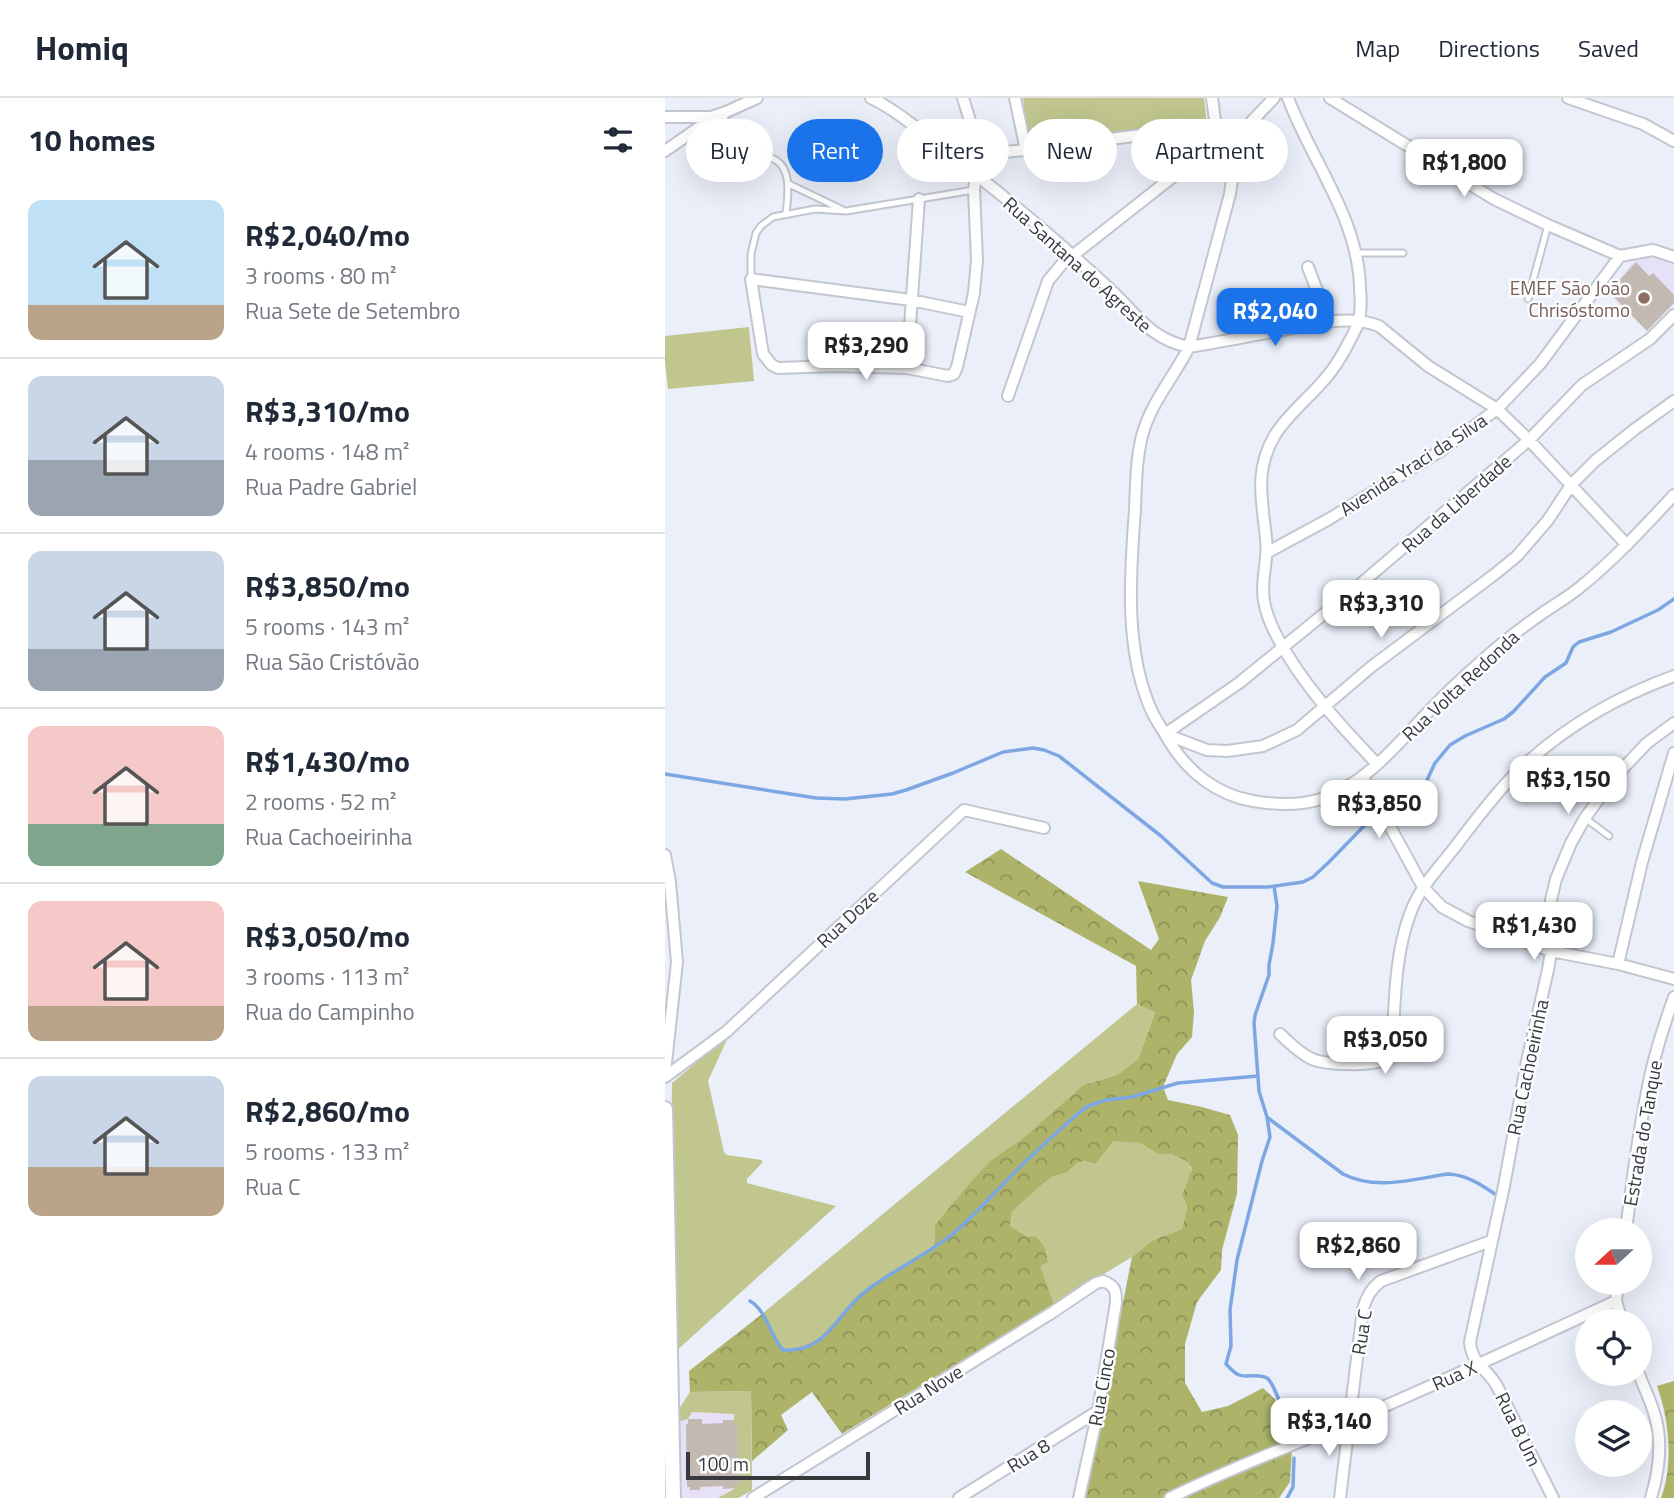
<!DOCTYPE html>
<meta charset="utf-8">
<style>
body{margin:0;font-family:"Titillium Web",sans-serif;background:#f6f6f7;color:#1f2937;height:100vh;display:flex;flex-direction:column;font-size:26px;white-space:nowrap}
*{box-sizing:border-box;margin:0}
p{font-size:23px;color:#747a83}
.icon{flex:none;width:38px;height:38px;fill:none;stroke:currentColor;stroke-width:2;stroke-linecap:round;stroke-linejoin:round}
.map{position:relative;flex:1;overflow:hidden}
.drawer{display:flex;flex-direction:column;background:#fff;width:665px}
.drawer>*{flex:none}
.top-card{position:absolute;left:21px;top:21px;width:665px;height:63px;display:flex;gap:14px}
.needle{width:46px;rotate:249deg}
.buttons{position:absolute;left:910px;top:1120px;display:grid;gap:14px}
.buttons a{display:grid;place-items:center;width:77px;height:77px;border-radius:50%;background:#fff;box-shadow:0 7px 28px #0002;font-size:35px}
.scale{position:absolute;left:21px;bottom:18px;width:184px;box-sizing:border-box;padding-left:7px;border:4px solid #37393d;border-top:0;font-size:19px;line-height:24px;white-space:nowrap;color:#37393d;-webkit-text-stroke:5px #fbfcfe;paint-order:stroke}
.price{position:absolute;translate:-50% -60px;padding:0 16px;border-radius:14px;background:#fff;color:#222;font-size:23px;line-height:46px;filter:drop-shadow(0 2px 4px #0008)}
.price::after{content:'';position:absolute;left:50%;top:42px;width:21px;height:16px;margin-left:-10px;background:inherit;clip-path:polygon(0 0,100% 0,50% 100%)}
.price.current{background:#1a73e8;color:#fff}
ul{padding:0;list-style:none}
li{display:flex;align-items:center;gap:21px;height:175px;padding:0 28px}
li+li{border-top:2px solid #e0e1e3}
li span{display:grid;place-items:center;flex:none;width:196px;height:140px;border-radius:14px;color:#555}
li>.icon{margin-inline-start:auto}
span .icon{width:84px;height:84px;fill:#fffc;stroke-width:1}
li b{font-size:30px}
h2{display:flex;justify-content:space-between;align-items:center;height:84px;padding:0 28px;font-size:30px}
.tag{padding:0 24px;border-radius:32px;background:#fff;box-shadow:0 7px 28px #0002;font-size:24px;line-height:63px}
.tag.current{background:#1a73e8;color:#fff}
header{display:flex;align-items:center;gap:42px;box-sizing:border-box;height:98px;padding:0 35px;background:#fff;border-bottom:2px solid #e0e1e3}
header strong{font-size:33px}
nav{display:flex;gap:38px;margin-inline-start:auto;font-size:24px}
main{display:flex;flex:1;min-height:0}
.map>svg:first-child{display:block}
.education{fill:#e7e1f7}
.green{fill:#c0c68e}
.forest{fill:url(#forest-crowns)}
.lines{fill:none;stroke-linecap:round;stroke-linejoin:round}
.stream{stroke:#7da7e2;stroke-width:3.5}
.building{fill:#c3b9b3}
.lane-casing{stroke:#c1c6cf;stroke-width:9}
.street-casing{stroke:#c1c6cf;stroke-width:14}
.secondary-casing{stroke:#c1c6cf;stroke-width:18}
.lane{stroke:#fff;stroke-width:5}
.street{stroke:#fff;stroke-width:10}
.secondary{stroke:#fff;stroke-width:14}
.education-dot{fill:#8d6e63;stroke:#fbfcfe;stroke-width:2.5}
.labels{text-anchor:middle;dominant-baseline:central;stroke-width:5;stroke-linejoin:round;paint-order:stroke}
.street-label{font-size:19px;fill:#37393d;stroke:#fbfcfe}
.education-label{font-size:19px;fill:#785e54;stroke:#fbfcfe;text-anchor:end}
</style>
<header>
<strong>Homiq</strong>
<nav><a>Map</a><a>Directions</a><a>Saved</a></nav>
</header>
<main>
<section class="drawer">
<h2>10 homes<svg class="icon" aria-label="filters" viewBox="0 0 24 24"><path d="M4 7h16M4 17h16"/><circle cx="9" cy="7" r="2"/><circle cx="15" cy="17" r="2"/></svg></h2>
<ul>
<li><span style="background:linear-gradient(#bfe0f5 75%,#b9a48a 0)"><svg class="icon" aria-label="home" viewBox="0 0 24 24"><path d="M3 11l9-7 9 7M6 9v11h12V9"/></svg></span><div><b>R$2,040/mo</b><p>3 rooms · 80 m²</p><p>Rua Sete de Setembro</p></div></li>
<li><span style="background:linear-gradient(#c9d6e8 60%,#9aa5b1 0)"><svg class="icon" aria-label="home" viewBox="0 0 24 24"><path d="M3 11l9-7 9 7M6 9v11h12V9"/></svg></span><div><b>R$3,310/mo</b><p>4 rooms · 148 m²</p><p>Rua Padre Gabriel</p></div></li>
<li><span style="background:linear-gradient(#c9d6e8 70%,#9aa5b1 0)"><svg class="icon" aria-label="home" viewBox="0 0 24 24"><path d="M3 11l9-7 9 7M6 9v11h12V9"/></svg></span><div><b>R$3,850/mo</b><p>5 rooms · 143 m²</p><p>Rua São Cristóvão</p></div></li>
<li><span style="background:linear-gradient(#f6c9c9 70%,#7fa58c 0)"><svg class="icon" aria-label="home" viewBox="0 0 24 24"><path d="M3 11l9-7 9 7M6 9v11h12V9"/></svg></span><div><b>R$1,430/mo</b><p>2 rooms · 52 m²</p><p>Rua Cachoeirinha</p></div></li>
<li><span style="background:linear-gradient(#f6c9c9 75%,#b9a48a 0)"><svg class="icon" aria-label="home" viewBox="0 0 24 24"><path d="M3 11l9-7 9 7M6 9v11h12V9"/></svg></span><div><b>R$3,050/mo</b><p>3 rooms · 113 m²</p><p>Rua do Campinho</p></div></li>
<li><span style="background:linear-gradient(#c9d6e8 65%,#b9a48a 0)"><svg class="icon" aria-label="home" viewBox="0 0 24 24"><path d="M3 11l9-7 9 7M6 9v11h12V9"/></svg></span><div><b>R$2,860/mo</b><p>5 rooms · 133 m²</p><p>Rua C</p></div></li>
</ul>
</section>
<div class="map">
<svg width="1009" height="1400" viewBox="0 0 1009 1400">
<defs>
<pattern id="forest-crowns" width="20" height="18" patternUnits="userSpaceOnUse" patternTransform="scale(1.75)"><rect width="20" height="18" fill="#adb46a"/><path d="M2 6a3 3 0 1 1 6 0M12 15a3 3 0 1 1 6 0" fill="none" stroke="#8e9358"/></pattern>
</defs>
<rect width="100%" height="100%" fill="#eaeff9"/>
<path class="education" d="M977 159 995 161 1009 168V206L981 233 942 194 969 163Z
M86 1293 87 1392 73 1400H15L14 1311 25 1294Z"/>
<path class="green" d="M358 0H539L542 27 363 49Z
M84 229 89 283 3 291 0 264V238Z
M472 906 490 913 473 961 452 977 418 987 358 1040 326 1062 270 1127 269 1149C247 1164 221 1177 200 1194 170 1216 163 1254 118 1252L113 1247 97 1216Z
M64 937 43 983 59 1054 62 1057 97 1062V1065L82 1081V1085L171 1108 9 1255 6 1066 7 985Z
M448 1042 475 1045 493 1056H506L521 1063 527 1072 517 1097 522 1109 517 1131 488 1142 467 1159 389 1206 363 1139 345 1128 347 1114 374 1089 390 1077 402 1075 412 1065 419 1063 431 1066Z
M86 1293 87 1392 73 1400H53L69 1391 70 1388 74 1387 72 1327H69V1316L27 1314 23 1321 14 1323V1311L25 1294Z"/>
<path class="forest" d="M336 751 486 852 494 841 473 783 563 799 555 819 540 843 526 882 529 914 527 939 512 956 498 989 503 1002 537 1009 565 1017 573 1037 572 1096 557 1152 556 1172 532 1204 520 1246V1285L537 1314 563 1308 598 1290 617 1308 623 1328 627 1350 625 1384 614 1400H419L467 1159 488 1142 517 1131 522 1109 517 1097 527 1071 521 1063 506 1056H493L475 1045 448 1043 431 1066 419 1063 412 1065 402 1075 390 1077 374 1089 347 1114 345 1128 363 1139 370 1138 379 1148 383 1164 375 1168 389 1206 177 1336 147 1294 116 1317 123 1332 87 1363 86 1293 25 1294 24 1273 97 1216 113 1247 119 1252C163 1254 170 1216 200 1194 221 1177 247 1164 269 1149L270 1127 304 1086 326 1062 358 1040 418 987 452 977 473 961 490 914 472 906 471 868 300 774Z
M1009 1283V1400H996C1009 1365 1004 1322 992 1288Z"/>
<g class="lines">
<path class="stream" d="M0 676 151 700 180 701 227 696 241 692 288 675 338 654 368 650 379 652 394 658 496 738 547 785 558 789H603L638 784 648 779 664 764 701 726 709 721 716 720
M724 718 740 715 747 710 756 695 770 665 785 647 800 638 839 621 848 614 880 579 901 565 908 549 914 544 946 534 993 512 1009 501
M609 788 612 808 608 845 604 867V877L590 917 589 925 594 993 602 1019 605 1039 597 1063 572 1162 565 1212 566 1248 561 1266C565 1270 569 1275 574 1277 582 1280 594 1275 602 1280 611 1287 620 1321 624 1333
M603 1020 678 1076C711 1093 748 1081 783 1076 802 1077 815 1086 830 1096
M85 1203C102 1213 105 1238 118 1252 163 1255 171 1215 201 1193 229 1171 263 1157 290 1134 315 1112 337 1086 361 1063 379 1046 398 1029 416 1013L423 1008 441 1002 467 999 513 985 593 978
M622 1400 628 1389 629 1360"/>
</g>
<path class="building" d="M971 164 984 178 988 175 1009 197V205L982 233 944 194Z
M23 1321H37V1326L58 1325V1322H69V1327H72L74 1388H70V1390L58 1391V1388L35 1389V1392H25V1389H22L21 1326H23Z"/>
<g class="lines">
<g class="lane-casing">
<path id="lane" d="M61 14C56 25 67 52 79 58 87 62 98 58 106 60 128 67 123 99 121 115
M124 86 178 112
M691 155H738
M86 180V156L91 135 96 128 108 119 150 111 181 113 309 92
M863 201 883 127
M920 720 944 738"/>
</g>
<g class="street-casing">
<path id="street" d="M206 0C231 12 254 32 276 49 321 84 366 120 408 158 423 171 438 184 452 198 476 222 489 242 524 249 553 244 582 239 611 233 643 228 682 215 714 228L763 268 832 311 864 342 962 447
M298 0 306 26 313 56 309 92 312 162 309 195 292 269 289 276 283 278 242 270 171 268 113 270 107 267 98 256 86 181 246 202 304 214
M350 0 361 52
M547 0 550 22 553 27 560 33 567 44 569 66 565 96 524 249C509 279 486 304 477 338 471 362 471 387 470 411 465 477 459 555 488 616 493 625 499 634 504 643 523 674 552 697 588 703 611 707 634 708 656 701 704 685 736 641 770 607 786 590 803 575 820 560 839 543 859 528 879 514 891 506 903 499 914 490 949 462 979 429 1009 397
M623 0C647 64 694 121 695 191 696 201 696 213 694 223 692 229 688 236 685 242 678 256 670 270 659 282 643 301 623 316 610 337 589 372 597 402 601 440 604 461 595 482 599 503 602 522 612 540 622 556 647 597 679 631 712 666
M665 0 829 101 883 127 955 158 988 152 1009 159
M903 0 978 26 1009 43
M0 19H46L61 14 92 0
M0 53 36 28 46 19
M313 56 361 52 553 27
M643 169 664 224
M242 270 254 101
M343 298 383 183 397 166 505 81 521 70 567 44 609 0
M603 454 664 421 777 352 832 311 875 266 955 158
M500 636 574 585 692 489 864 342 917 287 985 241 1009 217
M500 636 542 652 562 653 598 648 632 632 706 569 830 476 852 458 883 422 906 387 930 363 970 331 1009 303
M698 679 758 789 777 809 803 823 886 853 953 866 1009 881
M0 757 5 784 12 864 0 974
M953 866 977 764 1009 655
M615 936C625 945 633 954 645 960 658 967 707 969 721 961 724 959 725 957 727 953 730 907 729 859 745 816 754 790 773 771 790 749 809 724 828 698 851 675 895 632 951 599 1009 578
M0 979 61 934 299 712 379 730
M961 1132C968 1077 975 1021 988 966 994 943 1001 921 1009 899
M953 1185 951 1203 957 1223
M974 1276C979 1290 986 1303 990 1318 998 1345 994 1373 986 1400
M88 1400 388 1214 431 1185 438 1183C451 1188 451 1193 451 1205L433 1313 414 1400
M294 1400 433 1313
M505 1400C563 1371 623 1349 683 1324 773 1286 862 1244 951 1203
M675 1400 698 1211C702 1198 706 1191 716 1183L826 1143
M888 1400 832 1288C822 1270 807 1267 805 1244L839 1088 862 963 883 872 886 853 884 838 886 802 891 781 906 745 920 720 949 680 982 645 1009 625"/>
</g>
<g class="secondary-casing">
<path id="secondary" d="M0 1011 8 1400"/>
</g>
<use href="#lane" class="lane"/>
<use href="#street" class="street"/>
<use href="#secondary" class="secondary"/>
</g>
<circle class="education-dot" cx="979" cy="200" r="7"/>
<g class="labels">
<g class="street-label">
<text transform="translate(413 166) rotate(42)">Rua Santana do Agreste</text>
<text transform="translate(748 366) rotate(-33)">Avenida Yraci da Silva</text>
<text transform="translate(791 405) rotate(-41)">Rua da Liberdade</text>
<text transform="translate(795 587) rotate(-43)">Rua Volta Redonda</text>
<text transform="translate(182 820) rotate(-43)">Rua Doze</text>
<text transform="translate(862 969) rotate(-78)">Rua Cachoeirinha</text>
<text transform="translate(977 1035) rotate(-80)">Estrada do Tanque</text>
<text transform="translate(696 1234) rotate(-81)">Rua C</text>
<text transform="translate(789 1277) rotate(-24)">Rua X</text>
<text transform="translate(436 1289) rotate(-80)">Rua Cinco</text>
<text transform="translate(263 1291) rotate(-32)">Rua Nove</text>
<text transform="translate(854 1331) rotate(64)">Rua B Um</text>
<text transform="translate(363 1357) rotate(-32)">Rua 8</text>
</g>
<g class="education-label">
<text x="965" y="189">EMEF São João<tspan x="965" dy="22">Chrisóstomo</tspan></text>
</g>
</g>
</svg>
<div class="buttons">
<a><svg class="needle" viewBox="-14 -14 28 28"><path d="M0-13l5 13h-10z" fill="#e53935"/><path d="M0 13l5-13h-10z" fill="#747a83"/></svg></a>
<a><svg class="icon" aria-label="locate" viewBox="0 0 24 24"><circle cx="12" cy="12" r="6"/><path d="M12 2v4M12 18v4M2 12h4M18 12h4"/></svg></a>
<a><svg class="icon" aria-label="layers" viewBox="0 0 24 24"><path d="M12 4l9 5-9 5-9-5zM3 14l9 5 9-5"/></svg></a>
</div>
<div class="scale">100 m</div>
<b class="price" style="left:799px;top:101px">R$1,800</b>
<b class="price current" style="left:610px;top:250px">R$2,040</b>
<b class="price" style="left:201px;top:284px">R$3,290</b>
<b class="price" style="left:716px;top:542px">R$3,310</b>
<b class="price" style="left:903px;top:718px">R$3,150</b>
<b class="price" style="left:714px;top:742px">R$3,850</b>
<b class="price" style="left:869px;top:864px">R$1,430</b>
<b class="price" style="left:720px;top:978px">R$3,050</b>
<b class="price" style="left:693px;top:1184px">R$2,860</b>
<b class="price" style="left:664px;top:1360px">R$3,140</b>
<div class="top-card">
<a class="tag">Buy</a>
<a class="tag current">Rent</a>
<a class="tag">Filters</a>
<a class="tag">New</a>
<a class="tag">Apartment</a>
</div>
</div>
</main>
